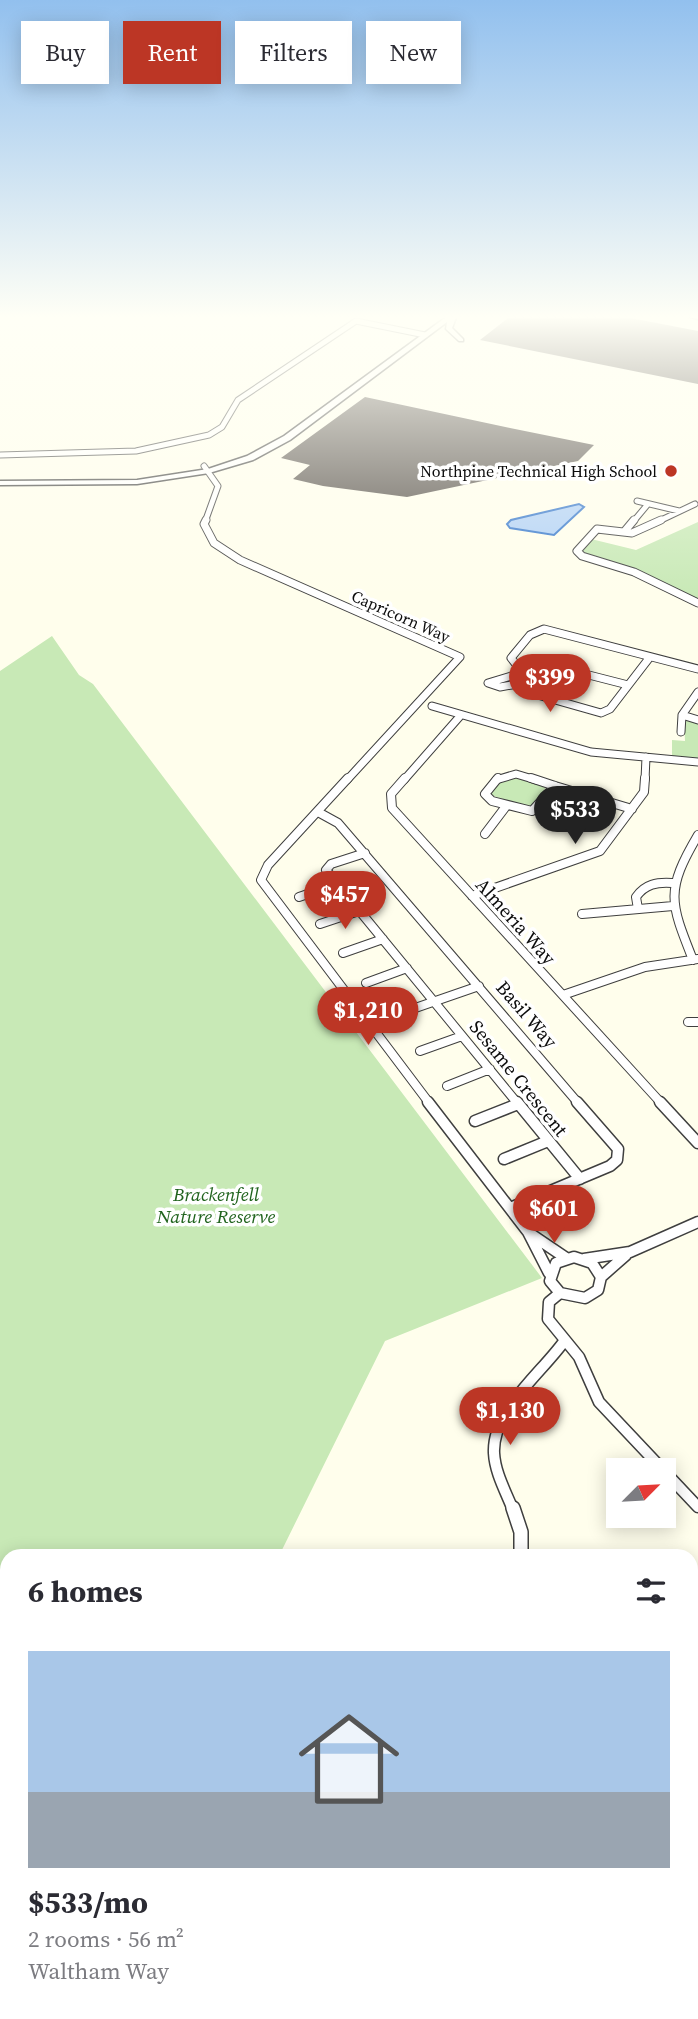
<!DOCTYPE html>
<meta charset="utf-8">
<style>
body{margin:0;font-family:"Source Serif 4",serif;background:#f2f2f3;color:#2b2b33;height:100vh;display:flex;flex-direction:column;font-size:26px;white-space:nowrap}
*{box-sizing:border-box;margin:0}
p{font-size:23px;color:#7c7c81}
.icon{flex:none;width:38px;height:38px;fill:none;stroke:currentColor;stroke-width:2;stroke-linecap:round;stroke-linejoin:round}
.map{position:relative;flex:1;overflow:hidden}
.panel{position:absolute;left:0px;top:1549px;width:698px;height:471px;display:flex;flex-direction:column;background:#fff;border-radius:21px 21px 0 0;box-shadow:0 4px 18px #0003}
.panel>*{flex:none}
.guide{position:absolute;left:21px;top:21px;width:656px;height:63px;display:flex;gap:14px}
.needle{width:46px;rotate:66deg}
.tools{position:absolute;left:606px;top:1458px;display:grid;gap:14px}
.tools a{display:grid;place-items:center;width:70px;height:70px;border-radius:0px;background:#fff;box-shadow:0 4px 18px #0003;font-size:35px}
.price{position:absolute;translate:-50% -60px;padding:0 16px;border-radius:24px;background:#bc3625;color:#fff;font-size:23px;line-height:46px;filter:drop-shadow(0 2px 4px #0008)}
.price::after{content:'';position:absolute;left:50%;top:42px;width:21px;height:16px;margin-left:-10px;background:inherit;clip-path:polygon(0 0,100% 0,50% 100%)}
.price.selected{background:#222;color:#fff}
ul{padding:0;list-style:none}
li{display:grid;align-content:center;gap:14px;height:371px;padding:0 28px}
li+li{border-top:2px solid #e1e1e2}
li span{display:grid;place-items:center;height:217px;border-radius:0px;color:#555}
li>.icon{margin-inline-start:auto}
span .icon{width:126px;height:126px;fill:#fffc;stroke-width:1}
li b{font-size:30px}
h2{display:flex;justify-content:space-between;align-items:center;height:84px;padding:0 28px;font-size:30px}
.tag{padding:0 24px;border-radius:0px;background:#fff;box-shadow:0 4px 18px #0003;font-size:24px;line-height:63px}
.tag.selected{background:#bc3625;color:#fff}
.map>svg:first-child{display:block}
.green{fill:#c8e9b6}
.water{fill:#b1d1f6;stroke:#3879cd;stroke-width:2}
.building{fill:#554f49}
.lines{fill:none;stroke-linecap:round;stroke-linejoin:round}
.minor-far4-casing{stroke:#3f3f3f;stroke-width:7}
.minor-far3-casing{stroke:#3f3f3f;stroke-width:9}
.minor-far2-casing{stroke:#3f3f3f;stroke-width:10}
.minor-far1-casing{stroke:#3f3f3f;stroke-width:13}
.minor-casing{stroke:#3f3f3f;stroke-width:16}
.tertiary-casing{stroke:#3f3f3f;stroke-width:3}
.secondary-casing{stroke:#2e2e2e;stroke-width:3}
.minor-far4{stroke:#fff;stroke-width:5}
.minor-far3{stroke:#fff;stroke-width:7}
.minor-far2{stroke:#fff;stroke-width:8}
.minor-far1{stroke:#fff;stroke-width:10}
.minor{stroke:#fff;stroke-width:13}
.tertiary{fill:#fff;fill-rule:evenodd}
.secondary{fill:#faffa7;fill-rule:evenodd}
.poi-dot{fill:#bc3625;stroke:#fff;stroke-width:2.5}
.labels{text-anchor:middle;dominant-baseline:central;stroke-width:7;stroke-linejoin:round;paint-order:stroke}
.far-poi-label{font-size:16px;fill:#0c0c0c;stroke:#fff;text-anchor:end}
.far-street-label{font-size:16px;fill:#0c0c0c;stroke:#fff}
.street-label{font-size:19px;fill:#0c0c0c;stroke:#fff}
.park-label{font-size:19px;font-style:italic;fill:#20631d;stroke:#fff}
</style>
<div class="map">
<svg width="698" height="2019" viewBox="0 0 698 2019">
<rect width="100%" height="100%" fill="#fffeec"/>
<path class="green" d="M698 522V601L580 552 591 539 636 550Z
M52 636 79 675 93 684 542 1278 385 1341 279 1556H7V2012L52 2013 49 2019H0V671Z
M689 720 698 722V759L672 757V740L685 741 684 722Z
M513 776 546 787 533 808 490 795 500 778Z"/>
<path class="water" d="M579 504 584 507 554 535 510 528 507 524 511 520Z"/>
<path class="building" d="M512 315H615L698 331V384L480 340Z
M365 397 510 428 594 445 578 461 407 497 323 486 293 479 310 465 281 458Z"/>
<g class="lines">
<g class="minor-far4-casing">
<path id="minor-far4" d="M0 455 136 451 209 435 222 427 238 400 356 321 425 335
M204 466 218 486 205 522
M637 501 679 511
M633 522 648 504
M657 522 695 504"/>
</g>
<g class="minor-far3-casing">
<path id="minor-far3" d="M206 520 204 524 214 543 240 560 460 657 347 780
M661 520 632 533 597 529 577 551 582 556 634 572 698 603
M624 532 634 520
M650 657 610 709 601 713 541 696 511 658 530 635 544 629 698 669
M521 673 488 683 500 687 529 682
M585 674 628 685
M432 706 591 752 698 762
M682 715 698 720
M681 732 682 715 698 692
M404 780 461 715
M496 780 516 774 536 780
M645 780 646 757"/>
</g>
<g class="minor-far2-casing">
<path id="minor-far2" d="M348 778 268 865 261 880 430 1104
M405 778 391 794 392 808 662 1104
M498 778 485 794 492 801 532 811 555 786
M531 778 555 786
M555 786 632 809
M318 812 338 823 579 1104
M485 834 507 805
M365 853 331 864 326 870 518 1104
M472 896 600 851 644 792 645 778
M299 897 337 884
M638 909 636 897C645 884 657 882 672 883
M582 914 673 906
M320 924 359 911
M343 953 383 939
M693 960C670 902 665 891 698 835
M366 983 407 968
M563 995 645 967 698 959
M688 1022H698
M369 1024 479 986
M420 1051 462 1036
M447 1086 490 1069"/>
</g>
<g class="minor-far1-casing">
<path id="minor-far1" d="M428 1102 528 1232 549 1273
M517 1102 580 1179
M660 1102 698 1143
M475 1121 518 1104
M504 1159 548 1141
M510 1208 610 1166 617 1160 618 1149 577 1102
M532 1235 566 1258
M574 1257 592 1263 601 1277 598 1290 585 1298 560 1293 550 1281 556 1263Z
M584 1259 630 1252 698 1222
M601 1277 626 1255
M560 1293 549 1302 548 1319 579 1357 599 1402 698 1507
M513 1510C506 1492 495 1473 494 1453 492 1410 542 1373 565 1340"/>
</g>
<g class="minor-casing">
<path id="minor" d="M513 1508 521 1532V1556
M141 2019 146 2012"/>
</g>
<g class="tertiary-casing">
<path id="tertiary" d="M449 315H457L452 328 463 339V341H459L446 329 447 322 290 440 253 460 209 473 137 484 0 485V481L137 480 208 469 247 456 284 436Z"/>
</g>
<g class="secondary-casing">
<path id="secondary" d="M686 315H698V319L687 316Z"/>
</g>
<use href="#minor-far4" class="minor-far4"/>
<use href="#minor-far3" class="minor-far3"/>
<use href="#minor-far2" class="minor-far2"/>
<use href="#minor-far1" class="minor-far1"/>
<use href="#minor" class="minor"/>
<use href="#tertiary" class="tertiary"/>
<use href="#secondary" class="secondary"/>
</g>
<linearGradient id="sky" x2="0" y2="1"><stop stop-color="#92c0ee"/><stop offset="0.53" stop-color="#fffff6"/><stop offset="1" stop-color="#fffff6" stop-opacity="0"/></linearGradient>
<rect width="698" height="598" fill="url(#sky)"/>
<circle class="poi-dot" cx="671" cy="471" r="7"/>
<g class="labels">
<g class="far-poi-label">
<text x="657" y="471">Northpine Technical High School</text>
</g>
<g class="far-street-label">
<text transform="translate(401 616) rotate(24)">Capricorn Way</text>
</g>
<g class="street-label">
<text transform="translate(516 921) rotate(48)">Almeria Way</text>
<text transform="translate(527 1014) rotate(49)">Basil Way</text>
<text transform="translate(519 1078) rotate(51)">Sesame Crescent</text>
</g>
<g class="park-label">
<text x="216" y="1194">Brackenfell<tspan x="216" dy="22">Nature Reserve</tspan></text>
</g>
</g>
</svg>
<div class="tools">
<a><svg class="needle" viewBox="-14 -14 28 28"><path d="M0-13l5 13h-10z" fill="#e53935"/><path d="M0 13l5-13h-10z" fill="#7c7c81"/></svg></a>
</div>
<b class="price" style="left:550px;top:714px">$399</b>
<b class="price selected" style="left:575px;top:846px">$533</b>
<b class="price" style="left:345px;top:931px">$457</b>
<b class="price" style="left:368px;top:1047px">$1,210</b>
<b class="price" style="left:554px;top:1245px">$601</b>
<b class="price" style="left:510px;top:1447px">$1,130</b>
<div class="guide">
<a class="tag">Buy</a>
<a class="tag selected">Rent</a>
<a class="tag">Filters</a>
<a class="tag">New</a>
</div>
<section class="panel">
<h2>6 homes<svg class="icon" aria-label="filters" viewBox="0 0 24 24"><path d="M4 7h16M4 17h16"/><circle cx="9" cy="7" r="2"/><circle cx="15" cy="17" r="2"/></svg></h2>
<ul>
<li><span style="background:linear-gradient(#a9c7e8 65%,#9aa5b1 0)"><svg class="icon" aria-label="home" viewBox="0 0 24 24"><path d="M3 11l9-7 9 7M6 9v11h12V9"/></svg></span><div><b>$533/mo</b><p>2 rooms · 56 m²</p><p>Waltham Way</p></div></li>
</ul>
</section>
</div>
